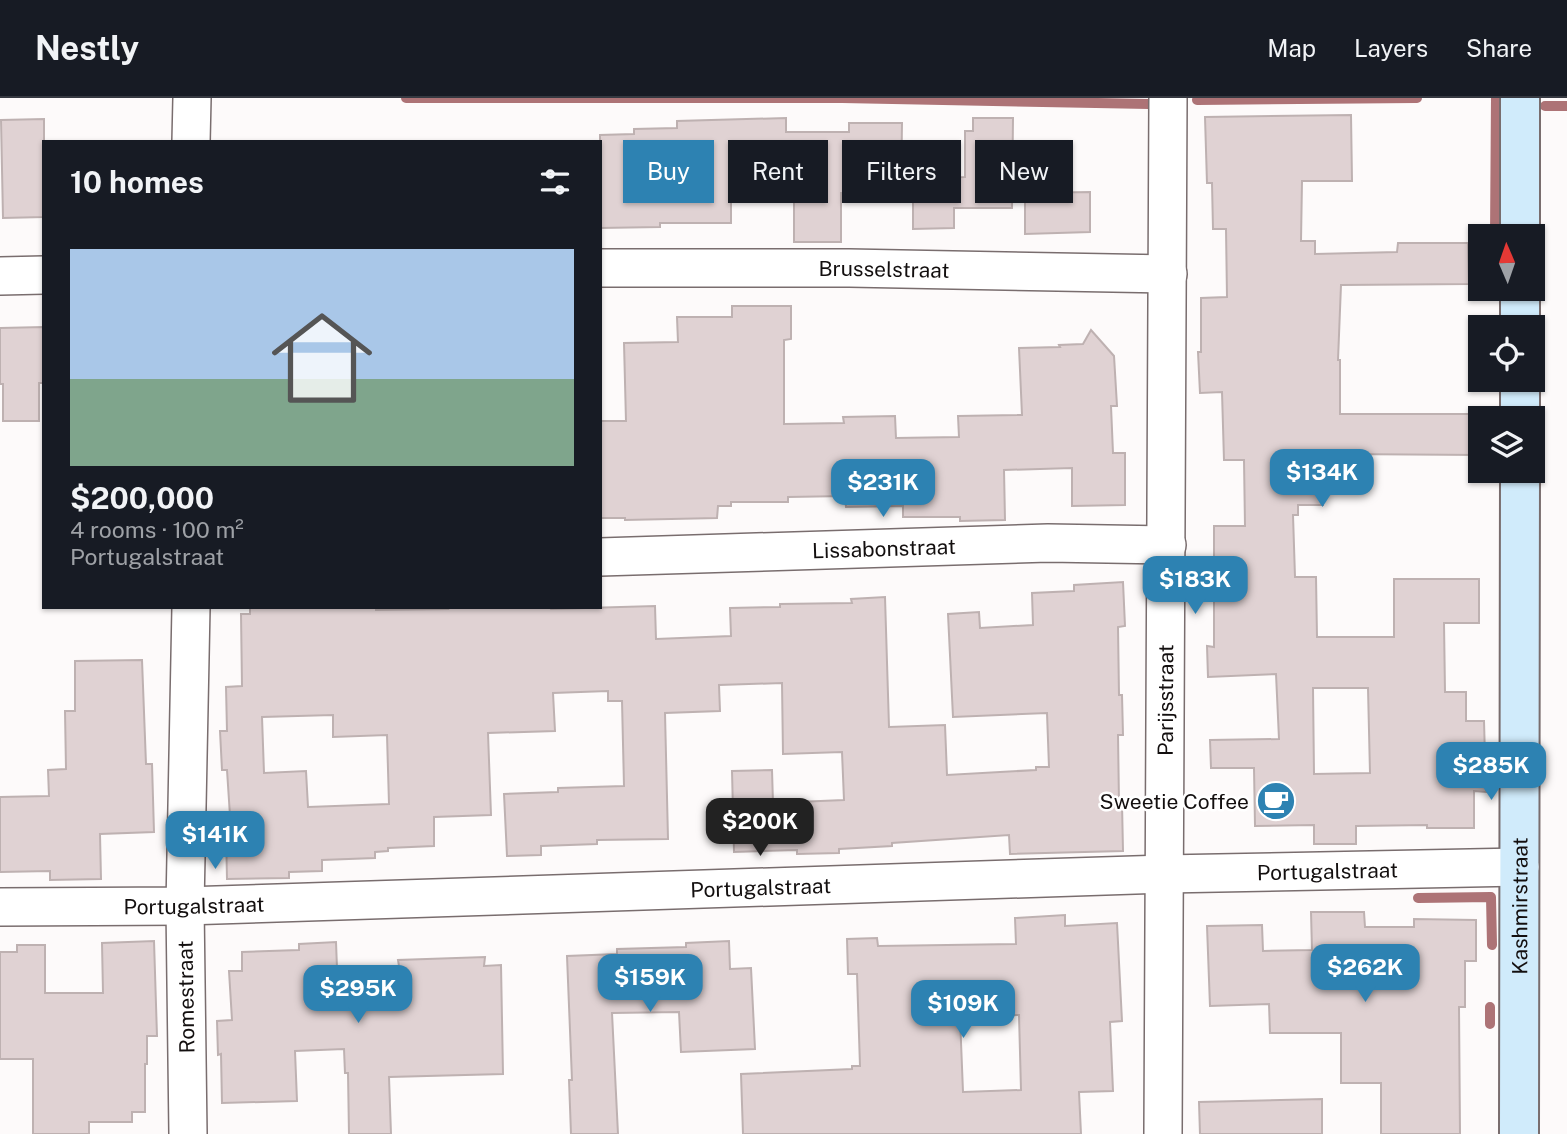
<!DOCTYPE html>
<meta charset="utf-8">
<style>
body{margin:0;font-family:"Public Sans",sans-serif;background:#20242c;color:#f1f3f6;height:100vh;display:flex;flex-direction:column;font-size:26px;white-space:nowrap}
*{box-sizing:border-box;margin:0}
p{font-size:23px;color:#9ea1a6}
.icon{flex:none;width:38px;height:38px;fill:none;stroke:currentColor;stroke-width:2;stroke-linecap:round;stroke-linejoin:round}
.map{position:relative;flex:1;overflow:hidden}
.side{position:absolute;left:42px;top:42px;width:560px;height:469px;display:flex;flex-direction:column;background:#171b24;border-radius:0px;box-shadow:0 2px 5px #0004}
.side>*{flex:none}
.banner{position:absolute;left:623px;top:42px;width:665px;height:63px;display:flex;gap:14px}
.needle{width:46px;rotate:358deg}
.fabs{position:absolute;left:1468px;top:126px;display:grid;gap:14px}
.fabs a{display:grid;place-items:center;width:77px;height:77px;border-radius:0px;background:#171b24;box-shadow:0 2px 5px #0004;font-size:35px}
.price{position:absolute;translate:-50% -60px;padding:0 16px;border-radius:14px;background:#2d82b2;color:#fff;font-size:23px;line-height:46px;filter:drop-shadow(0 2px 4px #0008)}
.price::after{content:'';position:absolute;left:50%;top:42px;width:21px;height:16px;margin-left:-10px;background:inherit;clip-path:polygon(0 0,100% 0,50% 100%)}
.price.current{background:#222;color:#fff}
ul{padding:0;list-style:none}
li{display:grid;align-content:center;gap:14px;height:371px;padding:0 28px}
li+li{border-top:2px solid #363941}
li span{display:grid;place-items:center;height:217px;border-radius:0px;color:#555}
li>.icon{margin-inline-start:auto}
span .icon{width:126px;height:126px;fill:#fffc;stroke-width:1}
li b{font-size:30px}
h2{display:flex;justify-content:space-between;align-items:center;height:84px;padding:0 28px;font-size:30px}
.tag{padding:0 24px;border-radius:0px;background:#171b24;box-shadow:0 2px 5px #0004;font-size:24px;line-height:63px}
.tag.current{background:#2d82b2;color:#fff}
header{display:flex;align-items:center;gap:42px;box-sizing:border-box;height:98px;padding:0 35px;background:#171b24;border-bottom:2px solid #363941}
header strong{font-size:33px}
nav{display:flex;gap:38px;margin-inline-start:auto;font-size:24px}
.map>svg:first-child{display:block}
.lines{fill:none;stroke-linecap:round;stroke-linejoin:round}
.stream{stroke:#ad7376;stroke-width:10}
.building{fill:#e0d2d3;stroke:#beb1b1;stroke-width:2;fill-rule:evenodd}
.street-casing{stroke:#796d6e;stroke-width:40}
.secondary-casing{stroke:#796d6e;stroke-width:42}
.street{stroke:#fff;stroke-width:37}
.secondary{stroke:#d0ebfb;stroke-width:38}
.labels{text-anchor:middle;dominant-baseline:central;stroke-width:5;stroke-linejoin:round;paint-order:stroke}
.street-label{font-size:21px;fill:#130f0f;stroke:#fff}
.poi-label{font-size:21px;fill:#130f0f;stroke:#fff;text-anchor:end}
</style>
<header>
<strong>Nestly</strong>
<nav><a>Map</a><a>Layers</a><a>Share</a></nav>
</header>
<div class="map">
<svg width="1567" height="1036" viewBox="0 0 1567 1036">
<rect width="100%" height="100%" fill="#fdfafa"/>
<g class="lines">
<path class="stream" d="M406 0H842L1149 6
M1197 2 1417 0
M1545 8H1567
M1495 138 1496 0
M1418 800 1491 799 1492 847
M1490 909V926"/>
</g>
<path class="building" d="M1351 17 1352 83H1302L1301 143H1315V156L1397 154 1398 145H1468L1469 186 1341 187 1338 262H1340V316H1480V357L1338 356V358H1321L1323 407H1298V417H1293L1295 479H1316L1317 539H1394V481H1479V525H1444L1445 594H1466V623H1484L1486 694 1474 693V730H1427V727L1356 728V746H1314V727L1255 728 1254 670H1211L1210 642 1279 641 1276 576 1208 579 1207 548 1214 549V428H1245L1244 362H1224L1222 294 1200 295 1198 254H1201V200L1227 199 1226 131H1213L1212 85H1207L1205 19ZM1313 590H1368L1370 675 1314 676Z
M786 20V34H849V25H902L901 94 841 95V144H794V90H731V125H660V129L600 130V37L634 36V31L677 30V23Z
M973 20H1013L1012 110H954V130L913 131V80L965 79V33H973Z
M44 21V119L3 120 1 22Z
M1090 94V134L1025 136V95Z
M732 208H791V241L784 242V326L844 325 843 319 895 318 896 340 959 339 958 318 1022 317 1019 250 1060 249 1059 247 1083 246 1091 232 1114 258 1117 308H1111L1113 355H1125V407L1072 408V370L1004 372 1005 422 960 423V419H903V408L846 409 845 398 788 399V404H731V408H718L717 420 625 422V420H600V323H626L624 245 678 244 677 219H732Z
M43 229 44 285H39V323H3V286H0V230Z
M1123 484 1125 528 1118 529 1119 597H1122L1123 637H1118L1119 705H1122L1123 753 1010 756 1009 737 892 745V748L839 751V755L797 756V752L734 754 732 673 772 672 773 705 844 702 842 654 783 656 782 585 719 587 720 613 665 615 668 741 597 742V746L541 748V757L507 758 504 696 558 694V690L624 688 622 603H608V593L553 595 555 633 488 635 491 717 434 719V748L388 750V753L375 754V760L322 762V773L289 774V780L227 781 226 733H231L227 672H222L220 633H227L226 589 242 588 241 516H250V509H376V512L448 511 447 509H550L551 511 655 508 656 541 731 538 730 510 780 509V506L852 505 851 501 885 499 889 629 945 627 947 677 1036 672V669H1049L1047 615 953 619 948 516 979 514 980 530 1033 527 1032 495 1074 493V487ZM333 617V639L387 637 389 706 308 709 306 673 264 675 262 619Z
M142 562 146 666H152L154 734 100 736 101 781 50 782V773L0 774V699L49 698 48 672 66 671 65 613H75V563Z
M1311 814H1364L1365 829H1414V821L1476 822V863H1465V909H1459L1460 1036H1381V985H1341V935H1270L1269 906 1210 908 1207 828 1262 827 1263 853 1312 852Z
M1065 817V828L1117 825 1122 923 1110 924 1113 993 1079 994 1081 1036H743L741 976 852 971V968H860L857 876H848L847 841 877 840 878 848 1016 846 1015 820ZM1019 917 1021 992 963 994 960 919Z
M154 843 157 938H147V966H145V1014H132V1024H89V1036H33V961H0V854H17V847H45V895H103L102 845Z
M729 843 730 871 751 870 755 951 681 954 679 914 612 915 618 1036H571L569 982H572L567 858 617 856V851L686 849V845Z
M336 844 337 870 399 868 398 862 485 859 484 868 501 867 503 976 389 979 391 1036H349L348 975H345L344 951 295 953 297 1003 222 1005 221 956 218 957 217 923 232 922 229 873H242V854L299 852V846Z
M1322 1001V1036H1200L1199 1004Z"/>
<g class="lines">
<g class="street-casing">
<g id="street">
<path d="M191 44 192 0"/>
<path id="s1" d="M600 170H849L1168 176"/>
<path d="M0 178 44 177"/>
<path id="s2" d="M600 459 1048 445 1167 447"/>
<path id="s3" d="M0 809 185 808 1165 776 1520 769"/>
<path d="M188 1036 185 808 191 509"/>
<path id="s4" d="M1163 1036 1168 0"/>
</g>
</g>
<g class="secondary-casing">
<g id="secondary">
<path d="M1520 138V0"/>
<path d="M1520 229V191"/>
<path d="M1520 320V282"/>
<path id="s5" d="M1519 1036 1520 373"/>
</g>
</g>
<use href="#street" class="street"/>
<use href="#secondary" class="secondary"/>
</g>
<defs>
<g id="cafe-disc" transform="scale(2.0125)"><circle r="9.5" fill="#2d82b2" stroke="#fff"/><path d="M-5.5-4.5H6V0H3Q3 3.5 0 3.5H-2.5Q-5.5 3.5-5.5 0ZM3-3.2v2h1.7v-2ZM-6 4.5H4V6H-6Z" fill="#fff"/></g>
</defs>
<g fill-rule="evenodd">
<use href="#cafe-disc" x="1276" y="703"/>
</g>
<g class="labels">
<g class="street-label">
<text stroke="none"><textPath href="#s1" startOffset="284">Brusselstraat</textPath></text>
<text stroke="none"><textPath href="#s2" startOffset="284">Lissabonstraat</textPath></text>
<text stroke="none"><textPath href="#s4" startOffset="434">Parijsstraat</textPath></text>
<text stroke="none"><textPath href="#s3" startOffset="1328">Portugalstraat</textPath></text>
<text stroke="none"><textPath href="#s3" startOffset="761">Portugalstraat</textPath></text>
<text stroke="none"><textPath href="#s3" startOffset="194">Portugalstraat</textPath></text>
<text stroke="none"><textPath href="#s5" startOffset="228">Kashmirstraat</textPath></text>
<text transform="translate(186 899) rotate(-91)">Romestraat</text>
</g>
<g class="poi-label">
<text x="1249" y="703">Sweetie Coffee</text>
</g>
</g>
</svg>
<div class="fabs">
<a><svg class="needle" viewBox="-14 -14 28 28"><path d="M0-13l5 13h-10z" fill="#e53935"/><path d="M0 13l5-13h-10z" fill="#9ea1a6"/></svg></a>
<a><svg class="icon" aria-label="locate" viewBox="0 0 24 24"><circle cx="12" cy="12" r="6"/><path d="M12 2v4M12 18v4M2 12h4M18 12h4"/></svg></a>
<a><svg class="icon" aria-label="layers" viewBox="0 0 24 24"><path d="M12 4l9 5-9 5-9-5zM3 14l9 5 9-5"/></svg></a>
</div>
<b class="price" style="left:1322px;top:411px">$134K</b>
<b class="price" style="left:883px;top:421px">$231K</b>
<b class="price" style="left:1195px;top:518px">$183K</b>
<b class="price" style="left:1491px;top:704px">$285K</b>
<b class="price current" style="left:760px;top:760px">$200K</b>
<b class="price" style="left:215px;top:773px">$141K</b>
<b class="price" style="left:1365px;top:906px">$262K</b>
<b class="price" style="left:650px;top:916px">$159K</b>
<b class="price" style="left:358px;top:927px">$295K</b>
<b class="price" style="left:963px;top:942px">$109K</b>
<div class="banner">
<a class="tag current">Buy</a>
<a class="tag">Rent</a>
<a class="tag">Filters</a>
<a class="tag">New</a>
</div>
<section class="side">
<h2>10 homes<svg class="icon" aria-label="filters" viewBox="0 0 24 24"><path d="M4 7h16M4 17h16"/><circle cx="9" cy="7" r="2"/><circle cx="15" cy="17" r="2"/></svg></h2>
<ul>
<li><span style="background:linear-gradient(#a9c7e8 60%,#7fa58c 0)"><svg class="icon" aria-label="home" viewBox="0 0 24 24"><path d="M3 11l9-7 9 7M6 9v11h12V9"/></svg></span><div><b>$200,000</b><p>4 rooms · 100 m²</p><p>Portugalstraat</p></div></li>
</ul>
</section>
</div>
